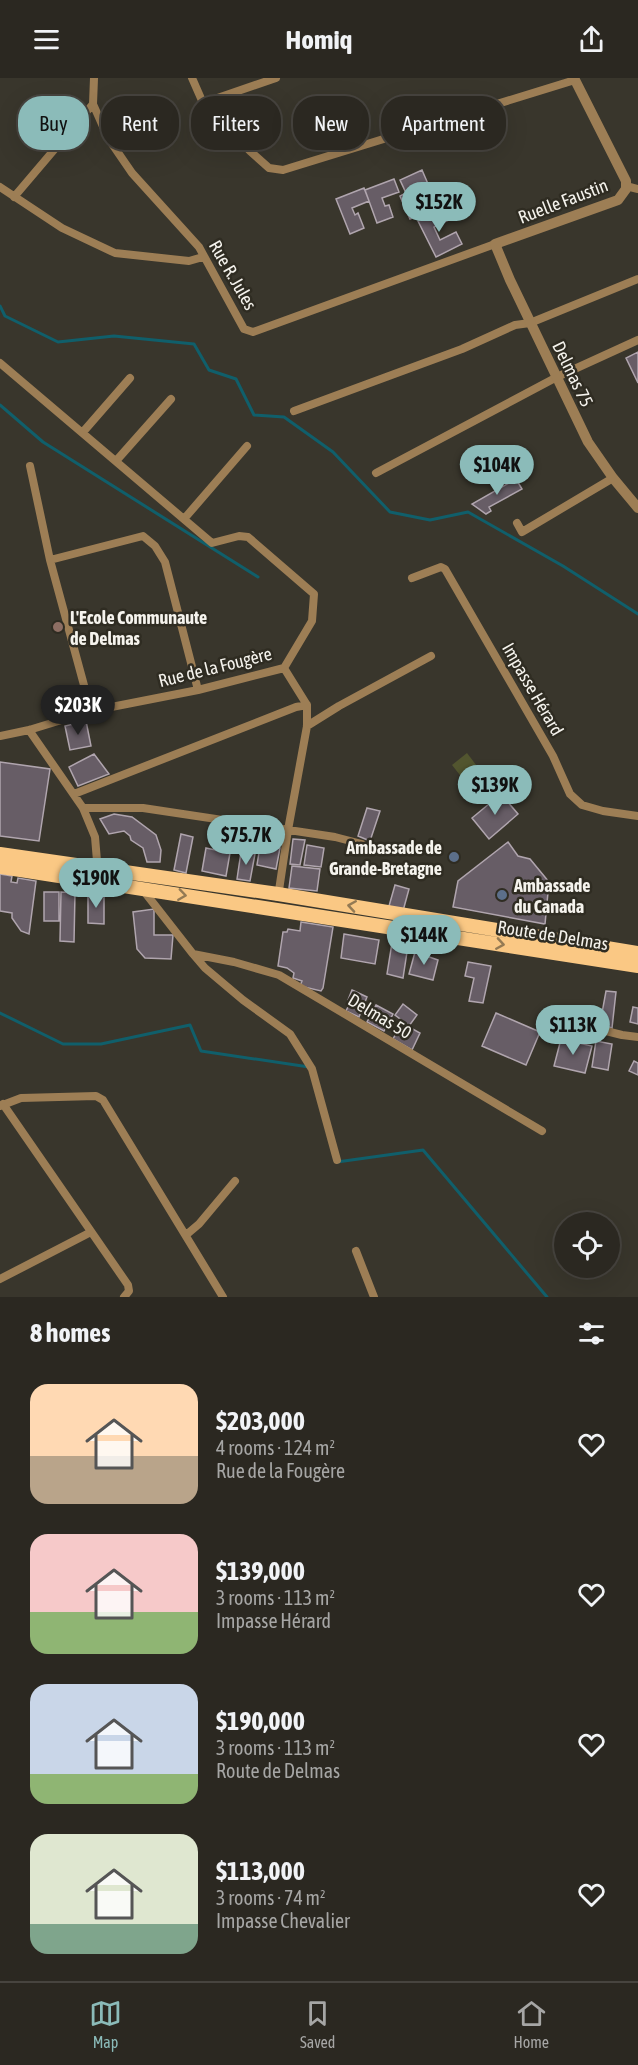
<!DOCTYPE html>
<meta charset="utf-8">
<style>
body{margin:0;font-family:"Asap Condensed",sans-serif;background:#37342e;color:#f1f3f6;height:100vh;display:flex;flex-direction:column;font-size:22px;white-space:nowrap}
*{box-sizing:border-box;margin:0}
p{font-size:20px;color:#a6a6a5}
.icon{flex:none;width:33px;height:33px;fill:none;stroke:currentColor;stroke-width:2;stroke-linecap:round;stroke-linejoin:round}
.map{position:relative;height:1219px;overflow:hidden}
.panel{display:flex;flex-direction:column;background:#2b2821;flex:1}
.panel>*{flex:none}
.hud{position:absolute;left:18px;top:18px;width:603px;height:54px;display:flex;gap:12px}
.controls{position:absolute;left:554px;top:1134px;display:grid;gap:12px}
.controls a{display:grid;place-items:center;width:66px;height:66px;border-radius:50%;background:#2b2821;box-shadow:0 6px 24px #0002,0 0 0 2px #47443f;font-size:30px}
.price{position:absolute;translate:-50% -51px;padding:0 14px;border-radius:21px;background:#8bbbb9;color:#111;font-size:20px;line-height:39px;filter:drop-shadow(0 2px 3px #0008)}
.price::after{content:'';position:absolute;left:50%;top:36px;width:18px;height:14px;margin-left:-9px;background:inherit;clip-path:polygon(0 0,100% 0,50% 100%)}
.price.on{background:#222;color:#fff}
ul{padding:0;list-style:none}
li{display:flex;align-items:center;gap:18px;height:150px;padding:0 30px}
li span{display:grid;place-items:center;flex:none;width:168px;height:120px;border-radius:18px;color:#555}
li>.icon{margin-inline-start:auto}
span .icon{width:72px;height:72px;fill:#fffc;stroke-width:1}
li b{font-size:26px}
h2{display:flex;justify-content:space-between;align-items:center;height:72px;padding:0 30px;font-size:26px}
.chip{padding:0 21px;border-radius:24px;background:#2b2821;box-shadow:0 6px 24px #0002,0 0 0 2px #47443f;font-size:21px;line-height:54px}
.chip.on{background:#8bbbb9;color:#111}
header{display:flex;justify-content:space-between;align-items:center;height:78px;padding:0 30px;background:#2b2821;font-size:27px;font-weight:700}
.tab-bar{display:flex;justify-content:space-around;align-items:center;height:84px;border-top:2px solid #47443f;background:#2b2821;font-size:16px;color:#a6a6a5}
.tab-bar a{display:grid;justify-items:center;gap:3px}
.tab-bar .on{color:#8bbbb9}
.map>svg:first-child{display:block}
.green{fill:#52552f}
.lines{fill:none;stroke-linecap:round;stroke-linejoin:round}
.stream{stroke:#105f6b;stroke-width:3}
.building{fill:#675d66;stroke:#b0a5ae;stroke-width:1.5}
.minor{stroke:#9d7e55;stroke-width:8}
.tertiary{stroke:#9d7e55;stroke-width:10}
.primary{stroke:#fac884;stroke-width:14}
.oneway{stroke:#947a53}
.education-dot{fill:#8d6e63;stroke:#2f2c22;stroke-width:2}
.service-dot{fill:#5c6f8a;stroke:#2f2c22;stroke-width:2}
.labels{text-anchor:middle;dominant-baseline:central;stroke-width:5;stroke-linejoin:round;paint-order:stroke}
.street-label{font-size:18px;fill:#f5f3ed;stroke:#2f2c22}
.poi-label{font-size:18px;font-weight:bold;fill:#f5f3ed;stroke:#2f2c22;text-anchor:start}
</style>
<header><svg class="icon" aria-label="menu" viewBox="0 0 24 24"><path d="M4 6h16M4 12h16M4 18h16"/></svg>Homiq<svg class="icon" aria-label="share" viewBox="0 0 24 24"><path d="M12 15V3M7 8l5-5 5 5M5 13v7h14v-7"/></svg></header>
<div class="map">
<svg width="638" height="1219" viewBox="0 0 638 1219">
<rect width="100%" height="100%" fill="#39362c"/>
<path class="green" d="M467 675 489 704 474 715 452 687Z"/>
<g class="lines">
<path class="stream" d="M0 228 5 238 58 264 114 258 194 266 209 292 236 301 254 337 284 339 333 374 390 434 430 442 468 434 563 488 638 536
M0 327 43 364 258 499
M0 935 63 966H101L190 947 201 973 309 989
M337 1084 423 1072 547 1219"/>
</g>
<path class="building" d="M422 92 438 129 410 141 400 118 406 115 400 102Z
M394 101 399 114 382 120 385 128 389 127 393 139 377 145 365 112Z
M364 110 369 123 352 130 355 137 358 135 364 150 350 156 336 121Z
M444 129 451 141 434 149 440 162 456 154 462 166 436 179 418 143Z
M638 274V305L626 280Z
M516 401 522 411 489 429 491 433 486 436 472 426Z
M86 643 91 668 70 672 65 648Z
M94 676 109 696 78 708 69 689Z
M0 684 50 691 39 763 0 758Z
M501 716 518 736 489 761 472 740Z
M367 730 380 733 370 763 358 758Z
M114 736 132 739 156 757 161 772 160 784H147L143 770 131 762 130 758 124 753 109 756 100 741Z
M181 756 193 759 186 795 174 792Z
M257 761 272 763V769L280 770 276 791 257 787 260 768 256 767Z
M293 761 305 762 300 787 290 786Z
M508 764 518 778 530 781 549 804 545 846 453 829 458 803Z
M307 767 324 770 321 789 304 787Z
M206 770 230 775 226 798 202 793Z
M241 774 255 776 250 803 237 801Z
M292 788 320 791 317 813 289 810Z
M0 796 12 798 11 804 17 805 18 800 36 803 29 856 21 853 12 840V835L0 833Z
M395 807 409 811 403 833 389 828Z
M44 814H59V843H44Z
M61 814 75 815 74 864 60 863Z
M88 817H104V846L88 845Z
M154 831V857H173L171 881 145 880 137 871 133 834Z
M301 844 333 849 323 910 321 913 300 908 302 903 293 900 294 895 287 890 278 888 283 854H287L288 851 300 853Z
M344 856 379 862 375 886 341 880Z
M403 860 409 861 403 900 387 896 392 865 402 867Z
M415 874 438 882 433 902 409 896Z
M468 884 491 888 483 925 469 923 474 900 465 898Z
M352 912 367 919 359 939 346 933 351 923 348 922Z
M606 913 616 914 612 950 600 946Z
M403 926 417 937 409 948 395 937Z
M376 927 393 936 384 953 367 944Z
M633 929 638 930V946L630 944Z
M496 935 540 954 526 987 482 968Z
M402 945 420 955 412 972 393 961Z
M561 961 592 968 585 995 554 988Z
M596 963 612 966 608 992 592 989Z
M634 983 638 985V997L629 993Z"/>
<g class="lines">
<path class="minor" d="M94 0 93 26 108 60 132 95 199 169 244 251 253 254 495 166
M192 0 203 25 250 73 269 90 283 92 575 2
M203 25 276 0
M626 108 638 111
M0 109 62 150 115 175 189 183 203 179
M14 119 93 26
M0 285 212 465 239 458 248 459 314 516 312 543 284 590 198 612 91 633 29 652 0 658
M294 333 462 271 515 247 530 245 638 201
M83 354 130 300
M116 383 171 321
M30 388 50 482 91 633
M376 395 557 299 638 262
M184 441 247 368
M517 445 522 454 613 400
M50 482 143 458 155 468 165 484 198 612
M412 500 441 489 445 491 553 678 570 716 582 727 603 733 638 738
M307 648 339 628 431 578
M29 652 83 730 95 759 98 795
M74 716 296 629 307 627
M83 730H143L335 759 362 766
M143 812 193 876 234 884 279 897 542 1053
M278 819 288 752 307 648V627L284 590
M193 876 205 890 243 922 290 956 312 991 337 1082
M546 938 622 957 638 959
M3 1026 128 1207 129 1213 124 1219
M0 1028 21 1020 96 1018 103 1022 223 1219
M186 1157 199 1146 235 1103
M356 1173 374 1219
M0 1201 91 1154"/>
<path class="tertiary" d="M574 0 626 103V111L618 122 495 166 510 202 588 364 613 400 638 430"/>
<path class="primary" d="M0 776 278 816 638 875
M0 789 638 888"/>
</g>
<defs><path id="oneway-chevron" d="M-2-3.5L2.5 0L-2 3.5" fill="none" stroke-width="1.6" stroke-linecap="round" stroke-linejoin="round" transform="scale(1.5)"/></defs>
<g class="oneway">
<use href="#oneway-chevron" transform="translate(182 817) rotate(8)"/>
<use href="#oneway-chevron" transform="translate(352 828) rotate(-171)"/>
<use href="#oneway-chevron" transform="translate(500 866) rotate(9)"/>
</g>
<circle class="education-dot" cx="58" cy="549" r="6"/>
<g class="service-dot">
<circle cx="454" cy="779" r="6"/>
<circle cx="502" cy="817" r="6"/>
</g>
<g class="labels">
<g class="street-label">
<text transform="translate(563 123) rotate(-21)">Ruelle Faustin</text>
<text transform="translate(233 197) rotate(60)">Rue R. Jules</text>
<text transform="translate(573 296) rotate(64)">Delmas 75</text>
<text transform="translate(215 589) rotate(-14)">Rue de la Fougère</text>
<text transform="translate(533 611) rotate(60)">Impasse Hérard</text>
<text transform="translate(553 857) rotate(9)">Route de Delmas</text>
<text transform="translate(380 938) rotate(31)">Delmas 50</text>
</g>
<g class="poi-label">
<text x="70" y="539">L'Ecole Communaute<tspan x="70" dy="21">de Delmas</tspan></text>
<text x="442" y="769" text-anchor="end">Ambassade de<tspan x="442" dy="21">Grande-Bretagne</tspan></text>
<text x="514" y="807">Ambassade<tspan x="514" dy="21">du Canada</tspan></text>
</g>
</g>
</svg>
<div class="controls">
<a><svg class="icon" aria-label="locate" viewBox="0 0 24 24"><circle cx="12" cy="12" r="6"/><path d="M12 2v4M12 18v4M2 12h4M18 12h4"/></svg></a>
</div>
<b class="price" style="left:439px;top:155px">$152K</b>
<b class="price" style="left:497px;top:418px">$104K</b>
<b class="price on" style="left:78px;top:658px">$203K</b>
<b class="price" style="left:495px;top:738px">$139K</b>
<b class="price" style="left:246px;top:788px">$75.7K</b>
<b class="price" style="left:96px;top:831px">$190K</b>
<b class="price" style="left:424px;top:888px">$144K</b>
<b class="price" style="left:573px;top:978px">$113K</b>
<div class="hud">
<a class="chip on">Buy</a>
<a class="chip">Rent</a>
<a class="chip">Filters</a>
<a class="chip">New</a>
<a class="chip">Apartment</a>
</div>
</div>
<section class="panel">
<h2>8 homes<svg class="icon" aria-label="filters" viewBox="0 0 24 24"><path d="M4 7h16M4 17h16"/><circle cx="9" cy="7" r="2"/><circle cx="15" cy="17" r="2"/></svg></h2>
<ul>
<li><span style="background:linear-gradient(#ffd9b3 60%,#b9a48a 0)"><svg class="icon" aria-label="home" viewBox="0 0 24 24"><path d="M3 11l9-7 9 7M6 9v11h12V9"/></svg></span><div><b>$203,000</b><p>4 rooms · 124 m²</p><p>Rue de la Fougère</p></div><svg class="icon" aria-label="heart" viewBox="0 0 24 24"><path d="M12 20l-8-8c-3-5 5-10 8-4 3-6 11-1 8 4z"/></svg></li>
<li><span style="background:linear-gradient(#f6c9c9 65%,#8fb573 0)"><svg class="icon" aria-label="home" viewBox="0 0 24 24"><path d="M3 11l9-7 9 7M6 9v11h12V9"/></svg></span><div><b>$139,000</b><p>3 rooms · 113 m²</p><p>Impasse Hérard</p></div><svg class="icon" aria-label="heart" viewBox="0 0 24 24"><path d="M12 20l-8-8c-3-5 5-10 8-4 3-6 11-1 8 4z"/></svg></li>
<li><span style="background:linear-gradient(#c9d6e8 75%,#8fb573 0)"><svg class="icon" aria-label="home" viewBox="0 0 24 24"><path d="M3 11l9-7 9 7M6 9v11h12V9"/></svg></span><div><b>$190,000</b><p>3 rooms · 113 m²</p><p>Route de Delmas</p></div><svg class="icon" aria-label="heart" viewBox="0 0 24 24"><path d="M12 20l-8-8c-3-5 5-10 8-4 3-6 11-1 8 4z"/></svg></li>
<li><span style="background:linear-gradient(#dfe7d0 75%,#7fa58c 0)"><svg class="icon" aria-label="home" viewBox="0 0 24 24"><path d="M3 11l9-7 9 7M6 9v11h12V9"/></svg></span><div><b>$113,000</b><p>3 rooms · 74 m²</p><p>Impasse Chevalier</p></div><svg class="icon" aria-label="heart" viewBox="0 0 24 24"><path d="M12 20l-8-8c-3-5 5-10 8-4 3-6 11-1 8 4z"/></svg></li>
</ul>
</section>
<nav class="tab-bar">
<a class="on"><svg class="icon" aria-label="map" viewBox="0 0 24 24"><path d="M3 6l6-2 6 2 6-2v14l-6 2-6-2-6 2zM9 4v14M15 6v14"/></svg>Map</a>
<a><svg class="icon" aria-label="saved" viewBox="0 0 24 24"><path d="M7 4h10v16l-5-4-5 4z"/></svg>Saved</a>
<a><svg class="icon" aria-label="home" viewBox="0 0 24 24"><path d="M3 11l9-7 9 7M6 9v11h12V9"/></svg>Home</a>
</nav>
